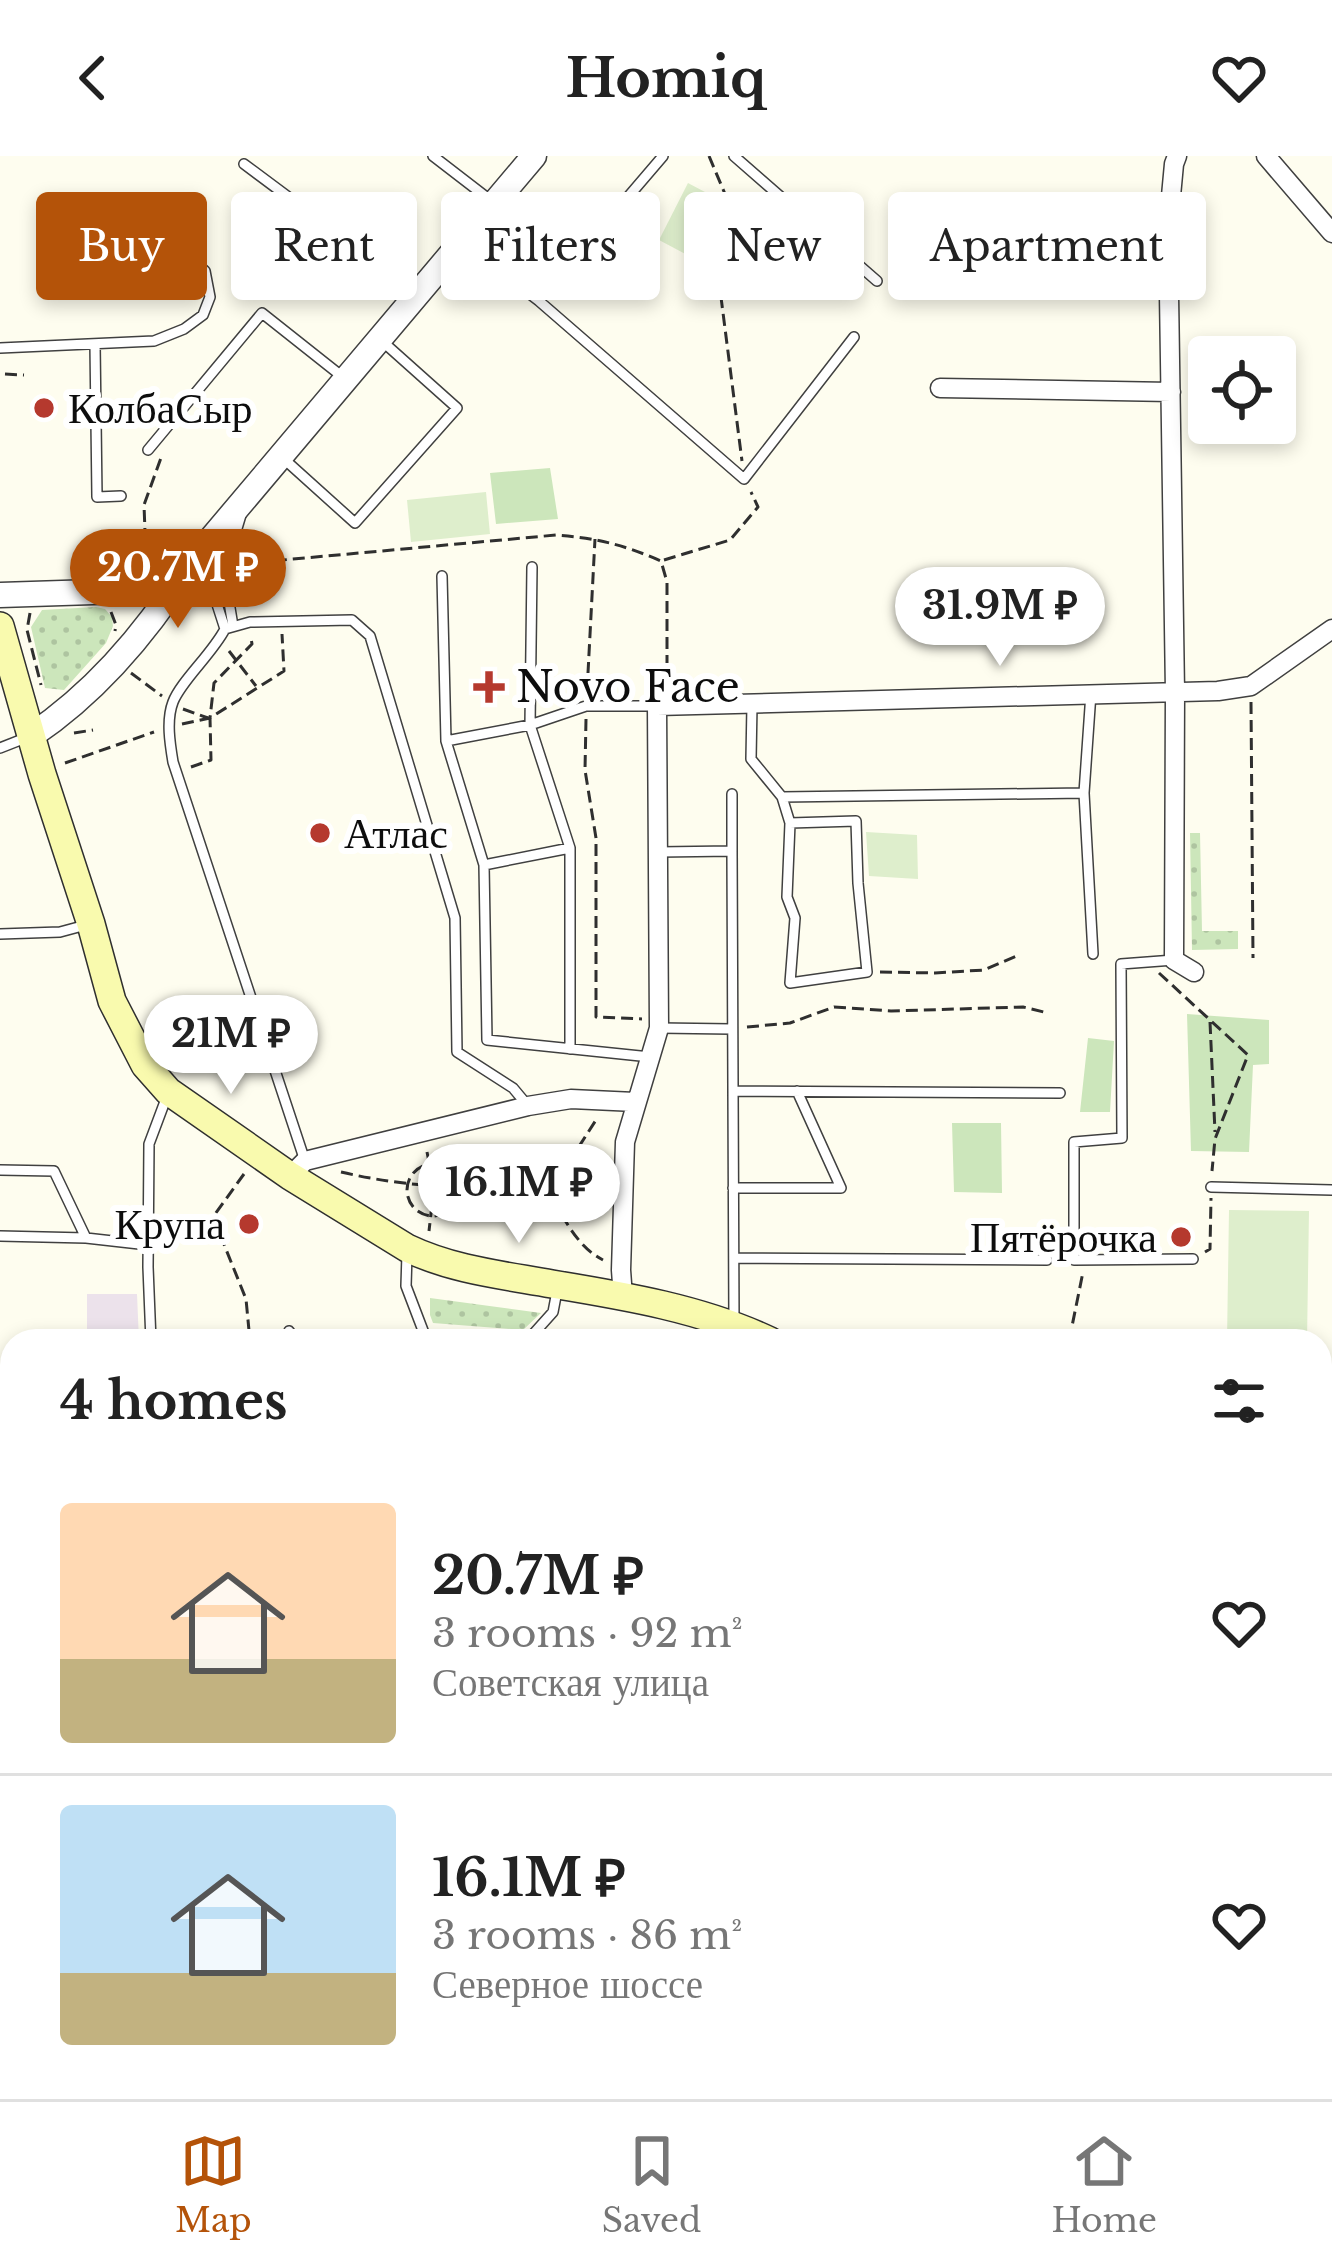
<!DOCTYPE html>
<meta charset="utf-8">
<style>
body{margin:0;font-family:"Libre Baskerville",serif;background:#f2f2f2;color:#222;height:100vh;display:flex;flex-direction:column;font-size:45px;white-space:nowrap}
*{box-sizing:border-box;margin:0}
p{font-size:39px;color:#767676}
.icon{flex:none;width:66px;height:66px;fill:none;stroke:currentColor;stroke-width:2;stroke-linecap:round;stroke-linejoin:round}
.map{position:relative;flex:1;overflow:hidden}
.sheet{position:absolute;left:0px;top:1173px;width:1332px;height:771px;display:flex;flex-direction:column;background:#fff;border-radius:36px 36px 0 0;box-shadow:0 6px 18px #0003}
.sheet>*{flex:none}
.top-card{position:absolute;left:36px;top:36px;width:1260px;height:108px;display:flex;gap:24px}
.fabs{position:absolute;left:1188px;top:180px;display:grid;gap:24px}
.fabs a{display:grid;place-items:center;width:108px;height:108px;border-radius:12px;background:#fff;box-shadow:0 6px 18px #0003;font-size:60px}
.price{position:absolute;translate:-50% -102px;padding:0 27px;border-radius:42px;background:#fff;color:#222;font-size:39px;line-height:78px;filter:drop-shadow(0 3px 6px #0008)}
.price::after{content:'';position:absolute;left:50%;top:72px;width:36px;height:27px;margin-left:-18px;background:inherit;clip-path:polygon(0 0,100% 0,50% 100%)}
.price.on{background:#b45309;color:#fff}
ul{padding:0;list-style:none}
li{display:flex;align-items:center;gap:36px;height:300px;padding:0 60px}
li+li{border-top:3px solid #e0e0e0}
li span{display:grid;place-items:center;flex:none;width:336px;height:240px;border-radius:12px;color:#555}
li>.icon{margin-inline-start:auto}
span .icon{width:144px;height:144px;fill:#fffc;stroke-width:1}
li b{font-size:51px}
h2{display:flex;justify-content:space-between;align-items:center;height:144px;padding:0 60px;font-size:51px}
.tag{padding:0 42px;border-radius:12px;background:#fff;box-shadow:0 6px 18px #0003;font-size:42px;line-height:108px}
.tag.on{background:#b45309;color:#fff}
header{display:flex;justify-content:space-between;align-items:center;height:156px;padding:0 60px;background:#fff;font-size:54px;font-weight:700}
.tab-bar{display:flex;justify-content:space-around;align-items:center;height:168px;border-top:3px solid #e0e0e0;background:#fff;font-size:33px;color:#767676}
.tab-bar a{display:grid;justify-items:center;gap:6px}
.tab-bar .on{color:#b45309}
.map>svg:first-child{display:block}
.industrial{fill:#ece2eb}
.grass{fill:url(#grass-dots)}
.park{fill:#cce6bb}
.pitch{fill:#deeecc}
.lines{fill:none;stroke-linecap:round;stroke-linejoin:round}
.service-casing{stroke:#404040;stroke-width:12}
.minor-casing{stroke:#404040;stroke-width:21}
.tertiary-casing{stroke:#404040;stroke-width:27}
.secondary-casing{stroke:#2f2f2f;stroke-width:30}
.path{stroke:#2f2f2f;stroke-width:3;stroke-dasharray:12 6;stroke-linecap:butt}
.service{stroke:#fff;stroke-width:9}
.minor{stroke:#fff;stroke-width:18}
.tertiary{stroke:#fff;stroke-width:24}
.secondary{stroke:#f9faae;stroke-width:27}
.rail-casing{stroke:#b5392e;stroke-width:9}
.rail{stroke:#fff;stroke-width:4.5;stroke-dasharray:14;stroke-linecap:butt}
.poi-dot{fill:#b5392e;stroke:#fff;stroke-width:4.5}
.labels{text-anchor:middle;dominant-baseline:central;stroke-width:12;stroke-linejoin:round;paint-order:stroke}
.poi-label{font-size:42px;fill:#0d0d0d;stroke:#fff;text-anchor:start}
</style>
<header><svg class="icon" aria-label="back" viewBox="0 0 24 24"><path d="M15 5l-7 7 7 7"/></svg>Homiq<svg class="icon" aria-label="heart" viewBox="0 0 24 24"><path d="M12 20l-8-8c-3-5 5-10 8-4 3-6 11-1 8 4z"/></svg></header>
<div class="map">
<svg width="1332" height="1943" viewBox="0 0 1332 1943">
<defs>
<pattern id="grass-dots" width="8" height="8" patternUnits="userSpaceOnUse" patternTransform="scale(3)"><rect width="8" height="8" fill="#cce6bb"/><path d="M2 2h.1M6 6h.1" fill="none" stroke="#aec4a0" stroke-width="1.8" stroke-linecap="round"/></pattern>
</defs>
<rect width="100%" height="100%" fill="#fefdef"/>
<path class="industrial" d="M87 1138H137L139 1185H87Z
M597 1932H1039L1038 1943H591Z"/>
<path class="grass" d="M96 451 105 453 112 461 113 470 106 487 64 534 45 532 31 471 42 454Z
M1190 677H1200L1202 775H1238V793L1192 794Z
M430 1142 541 1157 523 1174 433 1167 430 1159Z"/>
<path class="park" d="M550 312 558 363 496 368 490 317Z
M1187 858 1269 864V908L1253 909 1249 996 1191 995Z
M1088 882 1114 885 1110 956H1080Z
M952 967H1001L1002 1037 954 1036Z"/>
<path class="pitch" d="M688 27 720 44 691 101 659 84Z
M486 336 490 378 411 386 407 344Z
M866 676 917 679 918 723 869 720Z
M1229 1054 1309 1055 1307 1185H1227Z"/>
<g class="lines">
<g class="service-casing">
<path id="service" d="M433 0 494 47
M734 0 877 125
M244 8 417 137
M462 86 539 145 663 0
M539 145 744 323 854 181
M95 188 97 341 121 340
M0 192 154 185 184 173 203 159 210 141 205 115 181 92
M148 294 262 157 344 222
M284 303 355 367 457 252 382 185
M191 411 215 442 225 473C212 498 181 525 173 546 166 564 170 588 173 606L305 1005
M532 411 530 569 570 692V893
M442 420 446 585 484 709 487 884 650 901
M233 470 224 416 241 359
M225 473 250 466 352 464 370 480 455 762 457 896 513 932 528 950
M1091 537 1084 637 1093 798
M752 549 751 603 782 641 1084 637
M446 585 530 569 586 550H657
M0 592 28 581
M782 641 790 667 787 741 795 762 790 827 867 816 858 727 856 665 790 667
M732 695V638
M659 696 732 695 734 1168
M484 709 570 692
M0 778 60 776 86 769
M1174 804 1121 808 1122 982 1074 986V1104L1193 1103
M659 872 731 873
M733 935 1060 937
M0 1014 54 1015 86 1082
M1211 1031 1332 1034
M733 1032H841L797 935
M0 1080 86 1082 148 1089
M407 1098 406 1130 427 1185
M734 1102 1047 1104
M289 1175 296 1185
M151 1185 148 1111 149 988 167 940
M527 1185 553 1156 557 1135
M0 1327 12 1326
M0 1401 12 1400
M1320 1591H1332
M1320 1684H1332
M705 1932 747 1943
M941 1932 967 1939 1006 1932
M846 1943 850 1932"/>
</g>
<g class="minor-casing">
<path id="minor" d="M1177 0 1174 8 1168 72 1175 536 1174 804 1194 816
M1266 0 1332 77
M940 232 1171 236
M290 1020 305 1005 528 950 571 943 635 946
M623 1141 621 1114 625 986 659 872 657 550 1218 535 1251 530 1332 473"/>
</g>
<g class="tertiary-casing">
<path id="tertiary" d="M0 439 124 435 155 427 189 409 534 0
M31 580C95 537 147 476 188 411
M1320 1413 1332 1412"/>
</g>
<g class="secondary-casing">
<path id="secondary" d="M0 470 42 618 91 768 112 845 145 909 168 935 290 1020 407 1092C453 1114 502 1119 552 1128 625 1140 703 1153 770 1185
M1077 1943 1078 1932"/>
</g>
<path class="path" d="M709 0 725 38 717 110 742 305
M5 218 24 219
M146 402 144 349 162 299
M664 404 730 384 758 351 751 336
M239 408 556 379C597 382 624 389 661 405L667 426V530
M111 456 116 469 115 475
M30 457 27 474 41 529
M229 495 256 530
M131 517 162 540
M587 536 595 383
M1251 546 1253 802
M183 553 208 562
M586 563 585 614 596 682V861L642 863
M182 568 210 562 284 515 282 478
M74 577 93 574
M65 607 154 576
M191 611 211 604 210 562 214 527 252 488 251 482
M880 816 935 817 984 814 1019 799
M1159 817 1248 899 1215 983 1212 1015
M1210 866 1215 976
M747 871 790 867 834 851 891 855 1023 851 1048 857
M427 996 434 1031 429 1075
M527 1031a27 27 0 1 1 54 0a27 27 0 1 1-54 0Z
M569 1006 596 964
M407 1034a26 26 0 1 1 52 0a26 26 0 1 1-52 0Z
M341 1016C405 1031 462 1033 527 1030
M244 1018 213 1061 246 1143 250 1185
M562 1059C572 1077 585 1095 603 1104
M1205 1096 1210 1093 1211 1042
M1069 1185 1083 1116
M139 1943 146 1932"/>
<use href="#service" class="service"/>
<use href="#minor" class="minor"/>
<use href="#tertiary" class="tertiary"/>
<use href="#secondary" class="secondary"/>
<g class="rail-casing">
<path id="rail" d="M0 1577 12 1602
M0 1615 12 1644
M1320 1919 1332 1917
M89 1932V1937
M117 1932 124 1943
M224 1932 237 1943
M1216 1943 1264 1932"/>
</g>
<use href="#rail" class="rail"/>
</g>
<g class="poi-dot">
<circle cx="44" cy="252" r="12"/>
<path d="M483 513h12v12h12v12h-12v12h-12v-12h-12v-12h12z"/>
<circle cx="320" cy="677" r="12"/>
<circle cx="249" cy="1068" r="12"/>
<circle cx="1181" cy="1081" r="12"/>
</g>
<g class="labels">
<g class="poi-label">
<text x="68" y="252">КолбаСыр</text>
<text x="516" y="531">Novo Face</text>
<text x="344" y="677">Атлас</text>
<text x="225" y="1068" text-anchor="end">Крупа</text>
<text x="1157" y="1081" text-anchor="end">Пятёрочка</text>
</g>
</g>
</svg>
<div class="fabs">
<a><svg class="icon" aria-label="locate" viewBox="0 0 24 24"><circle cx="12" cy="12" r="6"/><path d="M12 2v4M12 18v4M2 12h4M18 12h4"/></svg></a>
</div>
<b class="price on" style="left:178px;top:475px">20.7M ₽</b>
<b class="price" style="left:1000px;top:513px">31.9M ₽</b>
<b class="price" style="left:231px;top:941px">21M ₽</b>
<b class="price" style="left:519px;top:1090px">16.1M ₽</b>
<div class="top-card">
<a class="tag on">Buy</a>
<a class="tag">Rent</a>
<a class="tag">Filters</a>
<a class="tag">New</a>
<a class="tag">Apartment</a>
</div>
<section class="sheet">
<h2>4 homes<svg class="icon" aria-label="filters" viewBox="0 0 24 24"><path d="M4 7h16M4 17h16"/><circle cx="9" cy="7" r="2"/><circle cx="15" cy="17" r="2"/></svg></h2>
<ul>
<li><span style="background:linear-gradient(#ffd9b3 65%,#c2b280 0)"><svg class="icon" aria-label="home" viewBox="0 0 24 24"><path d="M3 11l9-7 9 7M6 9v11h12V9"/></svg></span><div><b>20.7M ₽</b><p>3 rooms · 92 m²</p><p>Советская улица</p></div><svg class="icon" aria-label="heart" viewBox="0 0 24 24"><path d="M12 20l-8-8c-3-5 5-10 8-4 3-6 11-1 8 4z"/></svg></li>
<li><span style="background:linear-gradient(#bfe0f5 70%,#c2b280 0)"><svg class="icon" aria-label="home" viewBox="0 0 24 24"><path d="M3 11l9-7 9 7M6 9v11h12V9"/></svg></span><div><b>16.1M ₽</b><p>3 rooms · 86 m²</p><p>Северное шоссе</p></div><svg class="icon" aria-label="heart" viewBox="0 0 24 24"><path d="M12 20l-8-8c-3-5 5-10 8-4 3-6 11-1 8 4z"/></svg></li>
</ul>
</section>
</div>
<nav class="tab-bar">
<a class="on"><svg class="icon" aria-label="map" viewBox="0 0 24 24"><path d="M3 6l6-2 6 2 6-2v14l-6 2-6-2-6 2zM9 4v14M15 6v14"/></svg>Map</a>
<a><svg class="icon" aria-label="saved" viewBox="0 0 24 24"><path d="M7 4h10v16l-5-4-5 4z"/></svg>Saved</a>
<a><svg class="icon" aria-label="home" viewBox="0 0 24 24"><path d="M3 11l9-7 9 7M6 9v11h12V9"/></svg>Home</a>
</nav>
